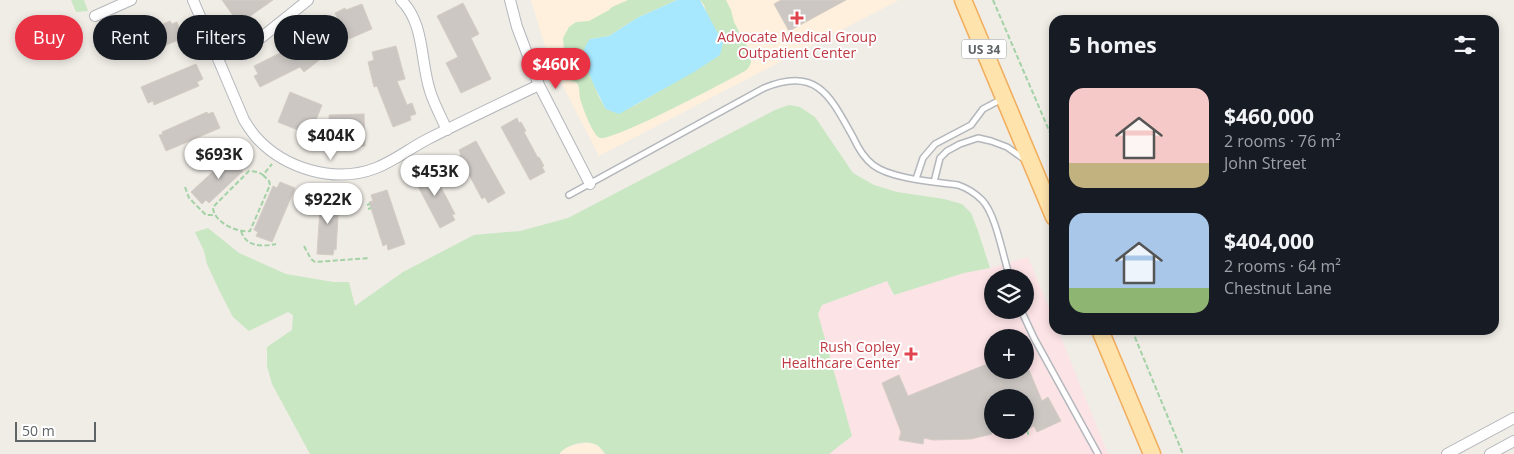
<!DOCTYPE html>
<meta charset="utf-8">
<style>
body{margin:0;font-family:"Open Sans",sans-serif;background:#242831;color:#f1f3f6;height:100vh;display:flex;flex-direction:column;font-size:19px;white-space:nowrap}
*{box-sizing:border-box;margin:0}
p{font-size:16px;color:#9ea1a6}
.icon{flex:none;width:28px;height:28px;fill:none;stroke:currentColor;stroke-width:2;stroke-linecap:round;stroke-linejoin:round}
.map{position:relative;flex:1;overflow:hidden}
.details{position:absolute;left:1049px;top:15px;width:450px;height:320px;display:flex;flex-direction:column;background:#171b24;border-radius:15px;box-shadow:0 2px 8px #0003}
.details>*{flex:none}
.top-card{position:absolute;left:15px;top:15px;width:475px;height:45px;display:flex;gap:10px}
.controls{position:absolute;left:984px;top:269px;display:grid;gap:10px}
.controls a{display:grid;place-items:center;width:50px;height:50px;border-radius:50%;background:#171b24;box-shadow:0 2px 8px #0003;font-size:25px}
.scale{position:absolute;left:15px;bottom:12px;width:81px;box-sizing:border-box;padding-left:5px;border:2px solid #5e6366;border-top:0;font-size:14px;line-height:18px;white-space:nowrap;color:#5e6366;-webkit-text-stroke:4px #fff;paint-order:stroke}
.price{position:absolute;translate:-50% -42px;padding:0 11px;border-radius:18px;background:#fff;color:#222;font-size:16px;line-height:32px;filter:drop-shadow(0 1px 2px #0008)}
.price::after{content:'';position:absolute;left:50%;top:30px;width:15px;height:11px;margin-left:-8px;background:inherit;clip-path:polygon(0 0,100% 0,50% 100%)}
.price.active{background:#e93345;color:#fff}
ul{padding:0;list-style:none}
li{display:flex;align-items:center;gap:15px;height:125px;padding:0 20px}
li span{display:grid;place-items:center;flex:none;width:140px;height:100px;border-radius:15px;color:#555}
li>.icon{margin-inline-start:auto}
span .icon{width:60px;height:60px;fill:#fffc;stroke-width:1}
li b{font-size:21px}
h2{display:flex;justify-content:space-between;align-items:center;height:60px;padding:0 20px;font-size:21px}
.tag{padding:0 18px;border-radius:22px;background:#171b24;box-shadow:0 2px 8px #0003;font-size:18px;line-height:45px}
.tag.active{background:#e93345;color:#fff}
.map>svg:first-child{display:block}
.commercial{fill:#fef0dd}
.medical{fill:#fce3e5;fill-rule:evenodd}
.green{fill:#c9e7c3}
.water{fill:#a7e8ff}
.building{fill:#ccc7c3;stroke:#d5cdc4}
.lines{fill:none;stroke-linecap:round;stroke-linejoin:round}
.service-casing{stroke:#b3b7bb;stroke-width:8}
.minor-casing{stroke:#b3b7bb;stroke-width:12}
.primary-casing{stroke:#f1ae5e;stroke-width:19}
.path{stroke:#a2d2a6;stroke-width:2;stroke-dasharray:5 2.5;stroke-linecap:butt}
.service{stroke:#fff;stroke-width:5}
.minor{stroke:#fff;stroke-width:10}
.primary{stroke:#ffe3ac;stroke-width:16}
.health-dot{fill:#e0444e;stroke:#fff;stroke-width:2}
.labels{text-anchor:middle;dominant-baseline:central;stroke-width:4;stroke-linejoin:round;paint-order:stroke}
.shield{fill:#fff;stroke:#8e9294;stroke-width:1}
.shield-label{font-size:12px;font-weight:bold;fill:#5e6366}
.health-label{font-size:14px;fill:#be3a42;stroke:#fff}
</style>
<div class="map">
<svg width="1514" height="454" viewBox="0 0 1514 454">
<rect width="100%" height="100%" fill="#f0ece6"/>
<path class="commercial" d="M531 0H899L599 156 563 86 545 47Z
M589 442 599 446 605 454H560L563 449 574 445Z"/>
<path class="medical" d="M1028 257 1054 320V330H1058L1108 454H829L852 436 818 314 822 305 887 281 893 295 964 273 990 268ZM992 278H1025V310H992ZM992 338H1025V370H992ZM992 398H1025V430H992Z"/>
<path class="green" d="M71 0H84L88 11 76 12Z
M628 0H677L637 18 609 36 590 39 584 59 599 97 606 109 634 106 720 55 704 5 700 0H726L731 10 734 22 751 54C752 60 751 67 745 71 727 81 614 141 600 138 593 136 582 106 580 98 579 94 580 87 577 83 576 82 572 81 570 80L565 61 563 38 569 27 576 22 589 21 609 10 612 7Z
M789 105 800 107 815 117 853 173 874 185 897 192 944 199 962 204 971 213 978 231 990 268 964 273 894 295 887 281 822 305 818 314 852 436 829 454H605C603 451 600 447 597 445 586 439 567 444 559 454H310L272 384 267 366V347L292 330 293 315 288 312 249 331 233 317 220 292 207 264 204 251 195 232 208 228 239 253 286 274 333 282H349L355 306 403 272 474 235 520 231 568 218 775 110Z"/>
<path class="water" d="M677 0H700L723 43 720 55 694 72 619 114 606 109C600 98 581 61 584 50 585 46 588 42 590 39L609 36 637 18Z"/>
<path class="building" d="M222 0H273L239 24Z
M781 0H846L789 31 774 4Z
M463 3 479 34 471 38 491 79 461 93 446 63 458 57 437 16Z
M362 4 372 29 342 42 335 24 339 22 335 13 345 8 346 10Z
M170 21 172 24 177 22 183 38 131 60 124 45 128 43 127 39Z
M311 27 331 51 304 72 300 67 260 87 254 76 258 74 254 66 286 50 285 48Z
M396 46 405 79 397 81 407 105 412 103 416 114 410 116 411 120 393 127 377 86 374 87 368 62 374 60 372 52Z
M196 64 203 79 197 82 199 86 154 105 153 101 148 103 141 87Z
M290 92 322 105 310 135 278 122Z
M207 112 208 114 213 112 220 128 166 151 159 135 163 134 162 132Z
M364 114 365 146 348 147 347 144H337V138H332V135H330L329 115Z
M517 118 519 123 521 122 526 131 524 132 538 158 539 157 544 166 542 167 545 172 530 180 501 127Z
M476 141 505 193 488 203 485 197 482 199 459 156 461 155 459 150Z
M233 153 244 164 240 168 243 171 209 203 206 200 202 204 191 192Z
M428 167 430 171 432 170 455 214 452 215 455 220 440 228 412 175Z
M280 182 295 188 272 242 256 236 258 232 254 230 273 186 277 188Z
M387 190 405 244 388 250 387 244 383 246 369 202 373 201 371 195Z
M321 194 338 195 337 200H339L336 250 334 249 333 255 317 254Z
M992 362V370H1029L1042 401 1048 397 1061 421 1037 432 1034 426 1025 430V398H992V434L971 439 933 440 924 438 923 444 899 440 901 432 882 383 899 375 908 396Z"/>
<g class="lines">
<g class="service-casing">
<path id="service" d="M916 179 923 158 935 144 971 125 983 109 1002 99
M934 182 940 158 947 151 960 144 978 138 991 141 1007 147 1024 159
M569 195 764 88C817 66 830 96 853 137 858 148 864 158 873 165 891 179 936 182 958 185 967 188 975 193 982 200 996 214 1003 257 1010 278
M1021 310 1034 338 1098 454"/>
</g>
<g class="minor-casing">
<path id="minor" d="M193 0 244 120C247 125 251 131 255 136 284 169 335 184 376 168 394 161 409 149 426 140 463 121 501 103 539 85
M401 0C425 24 420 60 430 91 434 104 441 117 447 130
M510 0 517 27 539 85 590 184
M95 16 131 0
M218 57 245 46 262 37 308 0
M1447 454 1514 418
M1490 454 1514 441"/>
</g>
<g class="primary-casing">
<path id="primary" d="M963 0 1054 217
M1100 330 1152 454"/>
</g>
<path class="path" d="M993 0 1054 142
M124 23 128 31 129 38
M286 41 291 37 297 45
M263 175 269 181 270 185 250 231C237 233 213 222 213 207L249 171 258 172 263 175 272 164
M185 187 189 198 206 215H215
M367 205 370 204
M368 209 371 208
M241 231C246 247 262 247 276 244
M304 246 311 259 315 262 370 258
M1132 330 1183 454
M1027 430 1029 437"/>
<use href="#service" class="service"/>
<use href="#minor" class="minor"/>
<use href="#primary" class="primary"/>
</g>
<g class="health-dot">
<path d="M794.5 10.5h5v5h5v5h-5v5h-5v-5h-5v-5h5z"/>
<path d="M908.5 346.5h5v5h5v5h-5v5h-5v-5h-5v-5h5z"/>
</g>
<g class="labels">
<rect class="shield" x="961.5" y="39.5" width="45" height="19" rx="4"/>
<g class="shield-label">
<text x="984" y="49">US 34</text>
</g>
<g class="health-label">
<text x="797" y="36">Advocate Medical Group<tspan x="797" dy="16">Outpatient Center</tspan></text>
<text x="900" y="346" text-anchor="end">Rush Copley<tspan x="900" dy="16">Healthcare Center</tspan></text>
</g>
</g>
</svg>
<div class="controls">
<a><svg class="icon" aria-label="layers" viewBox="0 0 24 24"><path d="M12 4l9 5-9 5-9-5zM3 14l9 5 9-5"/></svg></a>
<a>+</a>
<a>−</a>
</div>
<div class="scale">50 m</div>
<b class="price active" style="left:556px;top:90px">$460K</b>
<b class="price" style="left:331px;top:161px">$404K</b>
<b class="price" style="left:219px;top:180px">$693K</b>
<b class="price" style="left:435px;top:197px">$453K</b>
<b class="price" style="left:328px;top:225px">$922K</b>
<div class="top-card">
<a class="tag active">Buy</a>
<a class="tag">Rent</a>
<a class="tag">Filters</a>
<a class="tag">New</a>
</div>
<section class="details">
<h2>5 homes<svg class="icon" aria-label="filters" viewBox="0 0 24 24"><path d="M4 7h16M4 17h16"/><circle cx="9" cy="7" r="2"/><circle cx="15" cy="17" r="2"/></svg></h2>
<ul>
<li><span style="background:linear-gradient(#f6c9c9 75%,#c2b280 0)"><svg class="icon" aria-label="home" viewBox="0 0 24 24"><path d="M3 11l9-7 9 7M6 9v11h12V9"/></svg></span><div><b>$460,000</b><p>2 rooms · 76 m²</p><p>John Street</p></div></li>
<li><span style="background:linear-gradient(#a9c7e8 75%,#8fb573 0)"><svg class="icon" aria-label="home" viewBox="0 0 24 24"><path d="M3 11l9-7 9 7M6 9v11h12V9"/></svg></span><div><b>$404,000</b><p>2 rooms · 64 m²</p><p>Chestnut Lane</p></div></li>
</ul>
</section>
</div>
